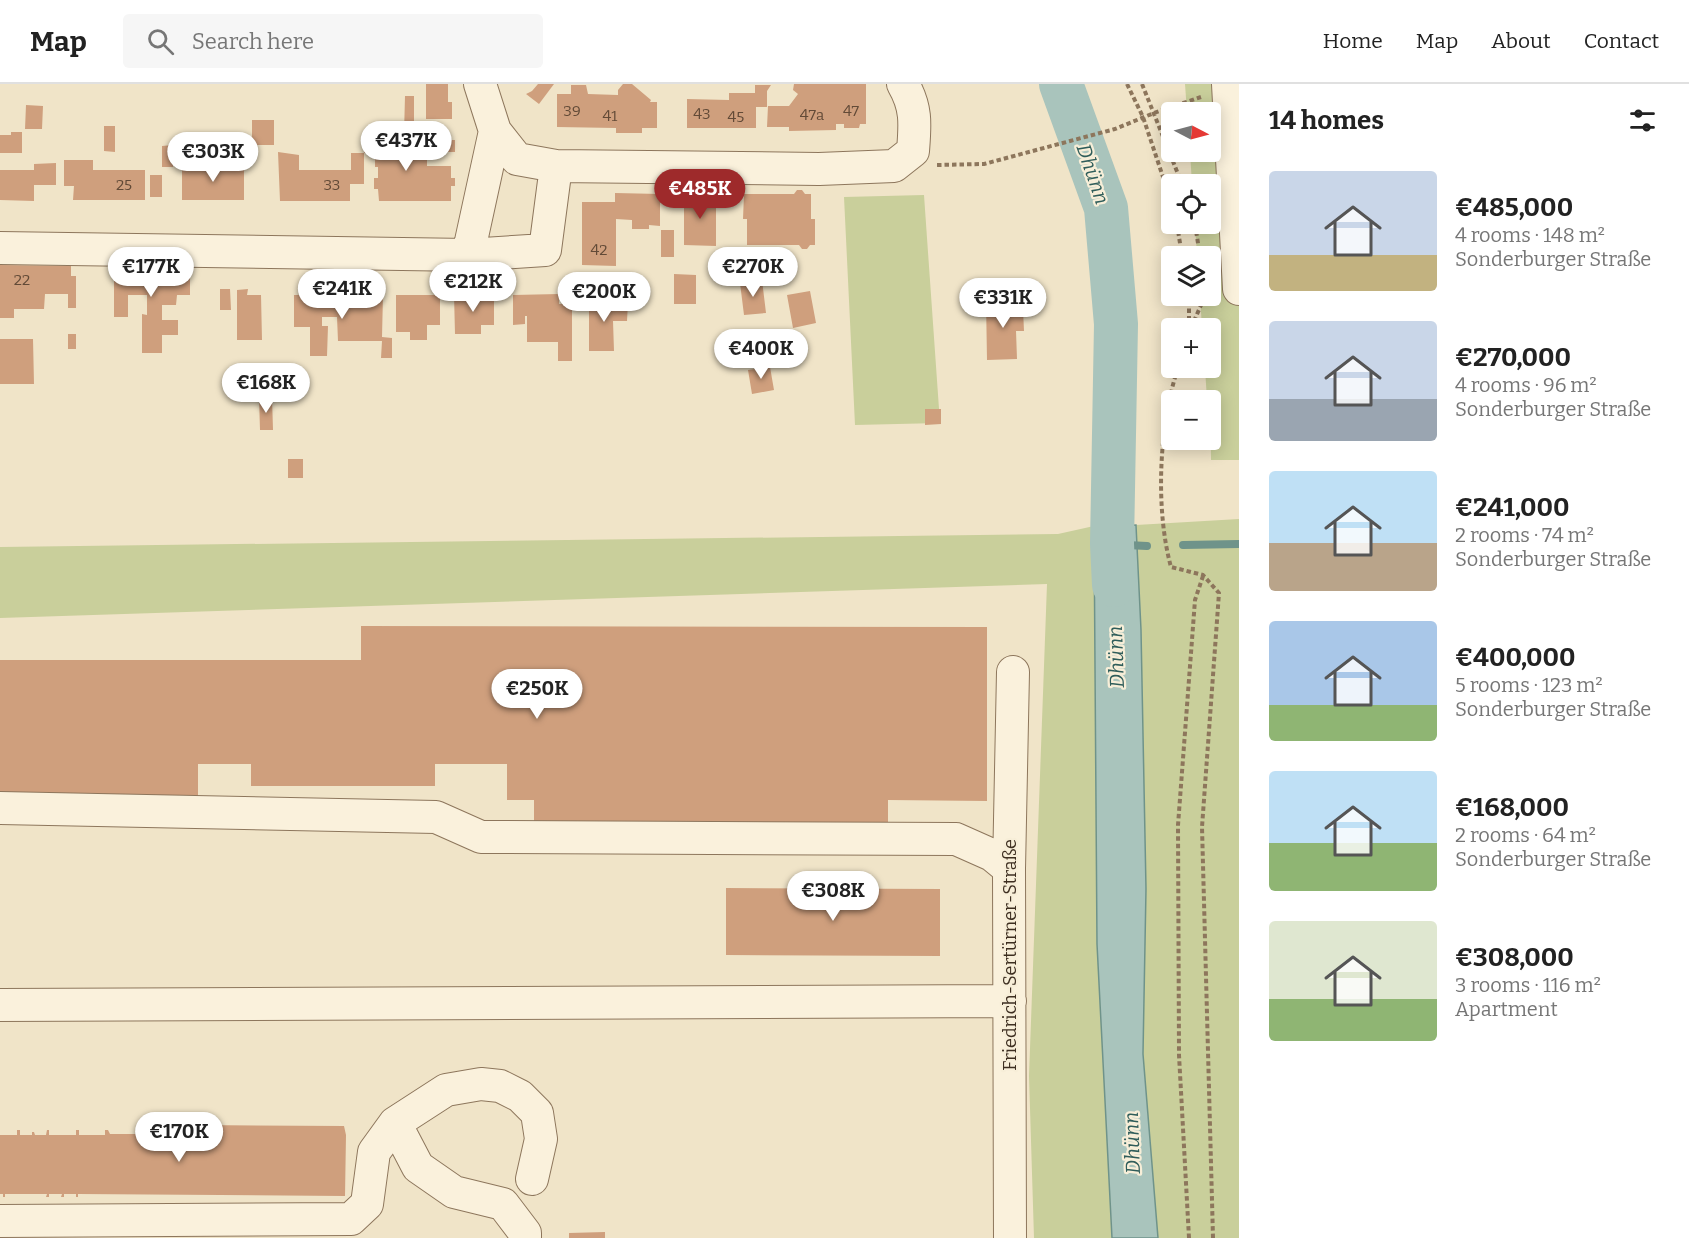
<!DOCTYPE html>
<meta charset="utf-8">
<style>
body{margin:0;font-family:Bitter,serif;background:#f6f6f6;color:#222;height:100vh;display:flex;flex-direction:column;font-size:22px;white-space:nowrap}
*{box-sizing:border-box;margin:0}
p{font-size:20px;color:#767676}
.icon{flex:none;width:33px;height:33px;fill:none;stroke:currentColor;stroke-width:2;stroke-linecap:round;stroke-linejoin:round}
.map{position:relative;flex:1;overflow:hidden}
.panel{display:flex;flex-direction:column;background:#fff;width:450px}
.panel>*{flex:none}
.needle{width:39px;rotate:96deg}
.fabs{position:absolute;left:1161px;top:18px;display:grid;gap:12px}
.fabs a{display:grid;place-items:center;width:60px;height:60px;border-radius:6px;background:#fff;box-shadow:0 3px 15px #0003;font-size:30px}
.price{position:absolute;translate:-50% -51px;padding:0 14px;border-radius:21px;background:#fff;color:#222;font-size:20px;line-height:39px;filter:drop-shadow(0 2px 3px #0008)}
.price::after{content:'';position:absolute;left:50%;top:36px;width:18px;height:14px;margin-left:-9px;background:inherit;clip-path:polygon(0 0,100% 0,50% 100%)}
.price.on{background:#9e2a2b;color:#fff}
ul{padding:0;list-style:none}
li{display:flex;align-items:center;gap:18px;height:150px;padding:0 30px}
li span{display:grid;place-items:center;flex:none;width:168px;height:120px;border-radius:6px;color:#555}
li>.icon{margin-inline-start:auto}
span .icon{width:72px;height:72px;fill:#fffc;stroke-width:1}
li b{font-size:26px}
h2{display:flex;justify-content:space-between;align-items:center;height:72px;padding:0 30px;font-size:26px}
header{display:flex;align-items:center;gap:36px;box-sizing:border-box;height:84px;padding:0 30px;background:#fff;border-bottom:2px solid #e0e0e0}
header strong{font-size:28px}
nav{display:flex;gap:33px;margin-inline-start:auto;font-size:21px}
.search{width:420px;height:54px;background:#f6f6f6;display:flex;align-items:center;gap:15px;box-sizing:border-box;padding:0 21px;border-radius:6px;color:#767676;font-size:22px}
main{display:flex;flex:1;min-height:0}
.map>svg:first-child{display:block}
.green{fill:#c9cf9b}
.water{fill:#a9c4bc;stroke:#6f938a;stroke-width:1.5}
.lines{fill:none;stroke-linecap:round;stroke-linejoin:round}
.stream{stroke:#6f938a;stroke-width:8}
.river{stroke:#a9c4bc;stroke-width:44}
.building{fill:#cf9f7d}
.minor-casing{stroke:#8d765c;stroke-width:34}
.path{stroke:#8d765c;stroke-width:4;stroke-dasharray:4.5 3;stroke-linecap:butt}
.minor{stroke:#faf1dc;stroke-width:32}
.labels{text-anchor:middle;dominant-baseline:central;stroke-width:4.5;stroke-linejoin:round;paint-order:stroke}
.number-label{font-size:15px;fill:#624a37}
.street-label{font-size:18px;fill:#3d2e20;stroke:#f7eed8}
.water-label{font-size:20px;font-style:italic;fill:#2f5d5a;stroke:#f7eed8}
</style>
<header>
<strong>Map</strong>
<div class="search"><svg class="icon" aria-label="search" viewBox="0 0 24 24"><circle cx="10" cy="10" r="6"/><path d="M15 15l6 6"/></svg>Search here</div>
<nav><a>Home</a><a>Map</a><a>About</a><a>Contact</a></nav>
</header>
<main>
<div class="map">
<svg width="1239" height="1154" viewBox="0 0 1239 1154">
<rect width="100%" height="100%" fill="#f0e4c8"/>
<path class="green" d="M1185 0H1239V376H1211L1210 316H1207L1205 284H1210V244H1202L1200 212H1210V172H1197L1195 140H1210V100H1192L1190 68H1210V28H1187Z
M924 111 940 339 855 341 844 113Z
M1239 435V1154H1158L1143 970 1146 805 1141 546 1136 441Z
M1094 442 1097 860 1112 1154H1034L1029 992 1047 500 0 534V463L1058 450Z"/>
<path class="water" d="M1136 441 1141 546 1146 805 1143 970 1158 1154H1112L1097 860 1094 442Z"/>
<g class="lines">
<path class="stream" d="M1127 461 1147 462
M1183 461 1239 460"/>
<path class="river" d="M1061 0 1106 124 1116 240 1112 460 1114 501"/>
</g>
<path class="building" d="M426 0H448V18H452V35H426Z
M538 0H554L539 20 526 10 532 7Z
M623 0H632L651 16 650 18H657V44H642V49H616V44L557 43V10H571V1H586L588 10 618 11V6Z
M794 0H866V40H860L859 44H844V40H836V46L789 47V43H767L768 22H789L798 10 793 6Z
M755 1H771L767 7V23H756V44H687V15L729 16V9H755Z
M405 12H414V50H404Z
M26 21 43 22 42 45H25Z
M252 36H274V61H252Z
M104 42H115V68L104 67Z
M11 48H22V69H0V51H11Z
M364 50H402V69L427 71V82H451V94H455V102H451V117H379L378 105H374V94H378V83H375V69H364Z
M437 56H455V68H437Z
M173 61V83H162V62Z
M278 68 299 71V86H351V69H364V100H350V117H280Z
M217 74H227V83H244V116H182V83H217Z
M64 76H93V86H145V116H73L74 102H64Z
M56 79V101H34V117L0 116V86H34V80Z
M150 91H162V113H150Z
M797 106H802L805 110H811V135H815V161H810L807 165H802L799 161H747V135H743L744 110H794Z
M615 109 660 110V142L649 141V145H632V136L616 135V182L582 181V118H615Z
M684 109 716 110V162L684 161Z
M661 146H674V173H661Z
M0 181 71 182V192H76V224H68V210H45L44 225H14V234H0Z
M114 181 190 182V211H177L176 221H162V236H178V251H162V269H142V230L147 231V211H128V233H114Z
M674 190 696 191V220H674Z
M762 196 766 229 744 231 740 199Z
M220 205H230L231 226H220Z
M248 205 247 211H261L262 256H237V206Z
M810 207 816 239 793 244 787 211Z
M454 210H494V241H481V250H455Z
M559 210V220H572V277H558V258H527V232H525V240L513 241V211Z
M294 211H383L382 253 392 254V274H381L382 257H338L337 233H322V242H328L327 272H310V243H294Z
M396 211H440V241H427V256H410V248H396Z
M613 215V219H628L627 237H613L614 267H589V216Z
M1016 215V226L1023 225 1024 247H1016L1017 275 987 276 986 216Z
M68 250H76V265H68Z
M0 255H33L34 300H0Z
M770 283 774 306 752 310 748 286Z
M259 313H272L273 346H260Z
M925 325H941V340L925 341Z
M288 375H303V394H288Z
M361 542 987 543V717L888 716V741L534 740V716H507V680H435V702H251V680H198V713L0 712V576H361Z
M726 804 940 805V872L726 871Z
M198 1041 344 1042 346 1051 345 1112 78 1110V1113H76V1110H64V1113H61L62 1110H49V1113H46L47 1110H5V1113H3V1110H0V1051H17V1046H20V1051H32V1048H34L35 1051H46L47 1046H49V1051H76V1046H79V1051H105V1046H108L110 1050H197Z
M605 1148V1154H569V1149Z"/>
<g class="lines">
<g class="minor-casing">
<path id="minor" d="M480 0 495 47
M1228 0 1239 205
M0 164 468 171 545 166 556 82
M468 171 495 47 517 75 556 82 819 85 894 82 913 67C915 41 917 24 903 0
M0 724 436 733 481 753 956 755 992 771 1009 785
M0 921 1010 917
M395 1039 418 1083 454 1108 503 1120 525 1149V1154
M0 1137 351 1135 367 1120 374 1068 395 1039 446 1006 481 1000 500 1002 520 1012 537 1029 541 1055 532 1095
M1010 1154 1009 785 1013 588"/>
</g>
<path class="path" d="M1127 0 1143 33 1172 120
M1142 0 1182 100
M937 81 984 80 1115 45 1154 29 1201 13
M1177 140 1182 172
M1195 140 1200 172
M1189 244V212
M1191 244 1205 212
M1178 284C1159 340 1155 425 1171 483L1203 491 1219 509 1202 743 1213 1154
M1189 1154 1179 971 1178 741 1195 516 1203 492"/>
<use href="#minor" class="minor"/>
</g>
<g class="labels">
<g class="number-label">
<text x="572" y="27">39</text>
<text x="851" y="27">47</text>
<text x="702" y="30">43</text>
<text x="812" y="31">47a</text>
<text x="610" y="32">41</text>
<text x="736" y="33">45</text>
<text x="124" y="101">25</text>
<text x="332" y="101">33</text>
<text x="599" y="166">42</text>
<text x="22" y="196">22</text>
</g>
<g class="street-label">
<text transform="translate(1010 871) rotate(-90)">Friedrich-Sertürner-Straße</text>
</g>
<g class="water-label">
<text transform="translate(1093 90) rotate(71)">Dhünn</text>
<text transform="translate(1116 573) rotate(-92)">Dhünn</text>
<text transform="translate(1132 1059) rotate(-92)">Dhünn</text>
</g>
</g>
</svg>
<div class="fabs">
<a><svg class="needle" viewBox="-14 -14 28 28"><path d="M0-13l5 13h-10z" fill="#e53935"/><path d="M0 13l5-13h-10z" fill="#767676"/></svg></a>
<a><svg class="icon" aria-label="locate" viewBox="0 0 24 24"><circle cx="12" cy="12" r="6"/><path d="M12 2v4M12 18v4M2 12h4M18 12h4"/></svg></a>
<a><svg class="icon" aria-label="layers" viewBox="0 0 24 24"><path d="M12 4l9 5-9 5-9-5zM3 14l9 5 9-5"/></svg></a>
<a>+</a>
<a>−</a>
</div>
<b class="price" style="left:406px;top:88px">€437K</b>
<b class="price" style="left:213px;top:99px">€303K</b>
<b class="price on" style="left:700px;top:136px">€485K</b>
<b class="price" style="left:151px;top:214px">€177K</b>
<b class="price" style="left:753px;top:214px">€270K</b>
<b class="price" style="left:473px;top:229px">€212K</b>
<b class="price" style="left:342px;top:236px">€241K</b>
<b class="price" style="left:604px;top:239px">€200K</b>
<b class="price" style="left:1003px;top:245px">€331K</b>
<b class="price" style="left:761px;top:296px">€400K</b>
<b class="price" style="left:266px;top:330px">€168K</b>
<b class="price" style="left:537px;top:636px">€250K</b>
<b class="price" style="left:833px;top:838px">€308K</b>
<b class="price" style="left:179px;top:1079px">€170K</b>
</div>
<section class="panel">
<h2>14 homes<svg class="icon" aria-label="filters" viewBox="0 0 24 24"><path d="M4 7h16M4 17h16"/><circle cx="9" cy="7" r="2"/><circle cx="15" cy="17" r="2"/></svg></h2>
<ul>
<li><span style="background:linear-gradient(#c9d6e8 70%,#c2b280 0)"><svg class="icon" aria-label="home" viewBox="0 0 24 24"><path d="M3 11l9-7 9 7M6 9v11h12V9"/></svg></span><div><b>€485,000</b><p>4 rooms · 148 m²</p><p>Sonderburger Straße</p></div></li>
<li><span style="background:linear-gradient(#c9d6e8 65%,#9aa5b1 0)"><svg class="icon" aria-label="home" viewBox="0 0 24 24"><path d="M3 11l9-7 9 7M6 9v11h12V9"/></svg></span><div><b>€270,000</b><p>4 rooms · 96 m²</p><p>Sonderburger Straße</p></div></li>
<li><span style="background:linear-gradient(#bfe0f5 60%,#b9a48a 0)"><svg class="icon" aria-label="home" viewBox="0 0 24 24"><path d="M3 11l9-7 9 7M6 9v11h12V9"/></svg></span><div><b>€241,000</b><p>2 rooms · 74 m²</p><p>Sonderburger Straße</p></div></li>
<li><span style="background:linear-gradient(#a9c7e8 70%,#8fb573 0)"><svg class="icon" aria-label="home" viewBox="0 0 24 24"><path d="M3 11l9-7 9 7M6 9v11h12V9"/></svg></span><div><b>€400,000</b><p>5 rooms · 123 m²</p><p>Sonderburger Straße</p></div></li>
<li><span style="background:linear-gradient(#bfe0f5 60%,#8fb573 0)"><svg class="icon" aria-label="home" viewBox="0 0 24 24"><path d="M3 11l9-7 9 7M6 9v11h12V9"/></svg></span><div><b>€168,000</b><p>2 rooms · 64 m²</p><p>Sonderburger Straße</p></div></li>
<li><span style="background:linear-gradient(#dfe7d0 65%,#8fb573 0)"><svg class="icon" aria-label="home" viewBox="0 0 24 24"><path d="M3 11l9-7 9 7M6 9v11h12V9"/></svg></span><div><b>€308,000</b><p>3 rooms · 116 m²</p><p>Apartment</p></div></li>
</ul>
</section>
</main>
